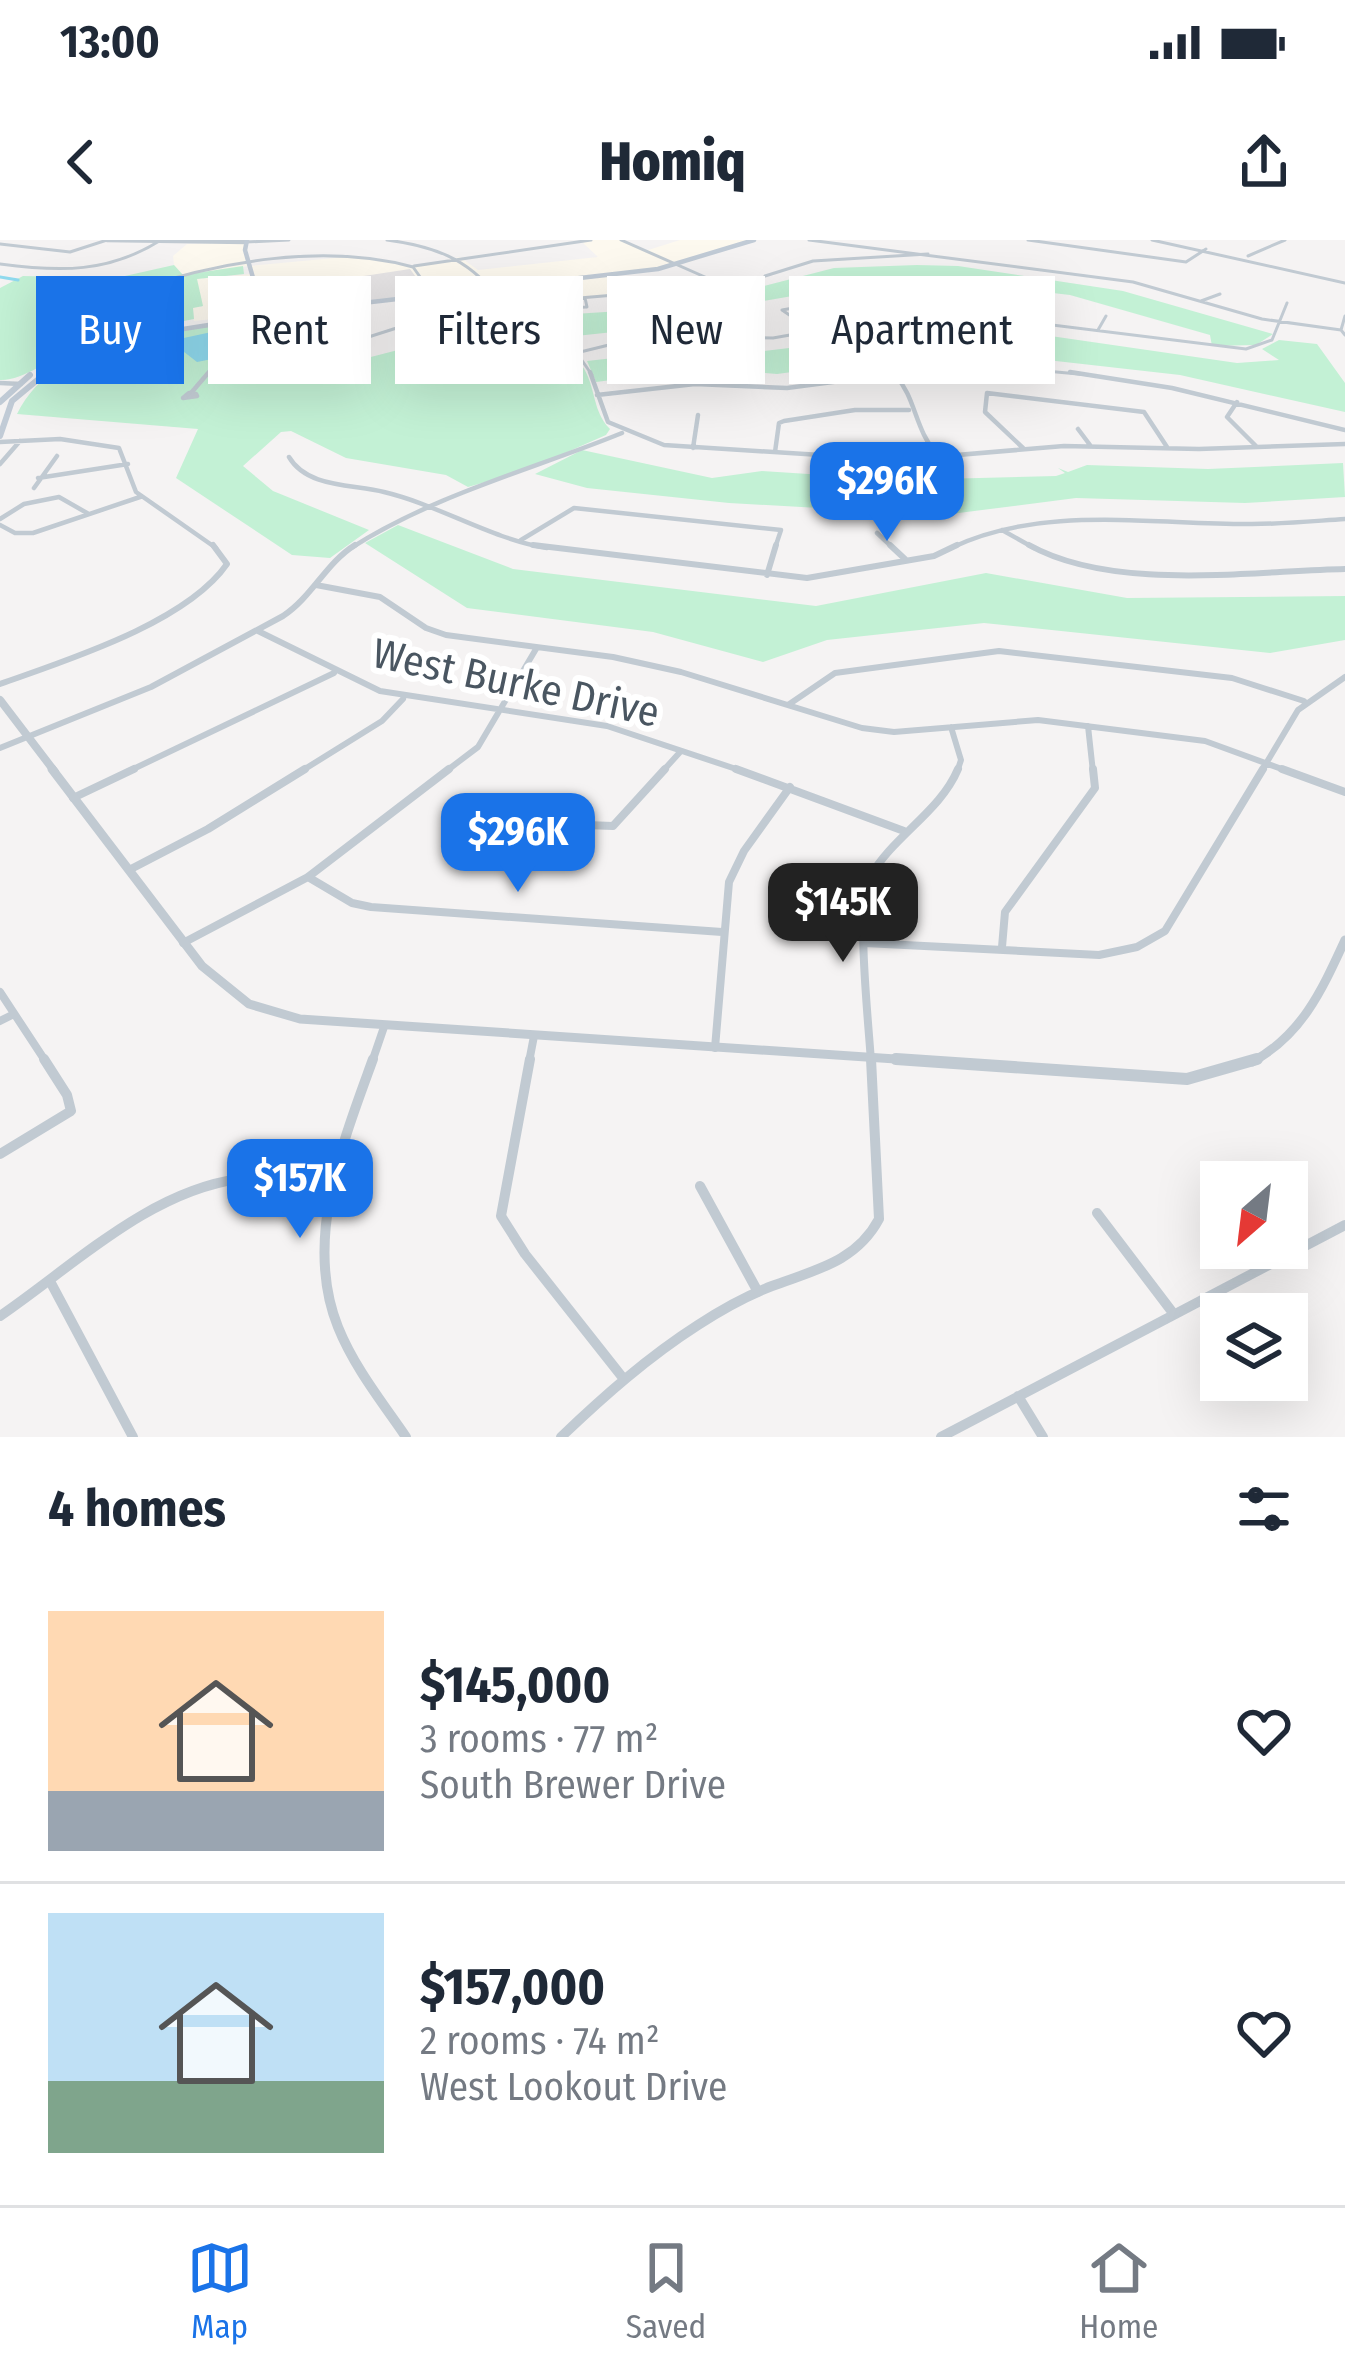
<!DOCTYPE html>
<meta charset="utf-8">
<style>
body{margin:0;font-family:"Fira Sans Condensed",sans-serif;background:#f6f6f7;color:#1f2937;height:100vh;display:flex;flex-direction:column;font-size:45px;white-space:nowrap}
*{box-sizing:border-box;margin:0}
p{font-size:39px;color:#747a83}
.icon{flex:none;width:66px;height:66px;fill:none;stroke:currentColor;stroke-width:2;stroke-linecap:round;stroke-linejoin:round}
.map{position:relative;height:1197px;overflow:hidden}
.drawer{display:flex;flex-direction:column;background:#fff;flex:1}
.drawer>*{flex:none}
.guide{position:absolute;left:36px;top:36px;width:1275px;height:108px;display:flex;gap:24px}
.needle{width:78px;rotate:208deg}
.controls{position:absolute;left:1200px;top:921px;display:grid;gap:24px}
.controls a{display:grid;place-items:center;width:108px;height:108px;border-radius:0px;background:#fff;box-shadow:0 12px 48px #0002;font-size:60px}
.price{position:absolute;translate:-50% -102px;padding:0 27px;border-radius:24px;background:#1a73e8;color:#fff;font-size:39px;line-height:78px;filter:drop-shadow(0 3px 6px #0008)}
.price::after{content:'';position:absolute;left:50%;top:72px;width:36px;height:27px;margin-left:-18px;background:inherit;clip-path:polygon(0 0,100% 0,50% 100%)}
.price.selected{background:#222;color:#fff}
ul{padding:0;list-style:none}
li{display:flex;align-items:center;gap:36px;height:300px;padding:0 48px}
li+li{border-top:3px solid #e0e1e3}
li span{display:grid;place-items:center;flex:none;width:336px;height:240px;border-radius:0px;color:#555}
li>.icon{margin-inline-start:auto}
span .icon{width:144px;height:144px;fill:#fffc;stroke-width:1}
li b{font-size:51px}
h2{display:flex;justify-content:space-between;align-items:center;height:144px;padding:0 48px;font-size:51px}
.chip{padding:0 42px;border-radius:0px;background:#fff;box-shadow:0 12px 48px #0002;font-size:42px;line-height:108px}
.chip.selected{background:#1a73e8;color:#fff}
.status{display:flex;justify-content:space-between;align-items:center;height:84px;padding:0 60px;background:#fff;direction:ltr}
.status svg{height:33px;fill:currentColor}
header{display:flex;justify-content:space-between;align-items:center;height:156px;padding:0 48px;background:#fff;font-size:54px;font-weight:800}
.tab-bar{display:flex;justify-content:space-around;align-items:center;height:168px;border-top:3px solid #e0e1e3;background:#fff;font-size:33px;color:#747a83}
.tab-bar a{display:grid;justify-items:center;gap:6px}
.tab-bar .selected{color:#1a73e8}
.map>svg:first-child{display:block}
.commercial{fill:#fdf9ef}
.education{fill:#e6e4e5}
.green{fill:#c3f1d5}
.water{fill:#90daee}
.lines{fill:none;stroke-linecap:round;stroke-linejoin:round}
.stream{stroke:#90daee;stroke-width:3}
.minor-far4{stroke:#c1cad2;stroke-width:3}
.minor-far3{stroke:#c1cad2;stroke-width:4.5}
.minor-far2{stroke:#c1cad2;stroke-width:6}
.minor-far1{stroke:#c1cad2;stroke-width:8}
.minor{stroke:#c1cad2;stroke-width:10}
.tertiary-far3{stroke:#c1cad2;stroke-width:4.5}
.tertiary-far2{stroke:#c1cad2;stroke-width:8}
.tertiary-far1{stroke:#c1cad2;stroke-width:9}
.tertiary{stroke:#c1cad2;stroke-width:12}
.secondary-far1{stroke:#c1cbd6;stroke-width:4.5}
.secondary{stroke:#c1cbd6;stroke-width:6}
.labels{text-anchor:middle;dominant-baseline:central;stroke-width:12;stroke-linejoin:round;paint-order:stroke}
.street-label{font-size:42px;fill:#4a5661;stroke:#fff}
</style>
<div class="status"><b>13:00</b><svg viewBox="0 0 49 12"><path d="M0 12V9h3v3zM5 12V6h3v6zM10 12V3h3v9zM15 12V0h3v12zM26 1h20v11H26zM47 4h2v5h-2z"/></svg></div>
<header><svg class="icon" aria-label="back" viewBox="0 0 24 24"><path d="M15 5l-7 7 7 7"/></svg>Homiq<svg class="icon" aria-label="share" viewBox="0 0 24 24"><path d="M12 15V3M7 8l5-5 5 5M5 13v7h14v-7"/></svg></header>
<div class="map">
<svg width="1345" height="1197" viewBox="0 0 1345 1197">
<rect width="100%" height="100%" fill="#f5f3f3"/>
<path class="commercial" d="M591 0H621L645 11 680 0H754L690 22 617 36 636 52 496 65 491 49 194 81 193 67H202L196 39 251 34 249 26 183 35 174 25 173 16 187 4 246 2 250 26 356 16 413 27 460 17 478 30 598 17 581 1Z"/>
<path class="education" d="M410 29 429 55 338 64 331 41Z"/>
<path class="green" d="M174 25 183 35 243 26 244 34 197 39 203 66 193 68 194 79C153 87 110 94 71 110 49 119 23 141 0 140V48L23 36 116 38Z
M917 25 958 26 1123 51 1273 94 1256 105 1212 106 1210 95 1070 55 947 41 868 43 752 63 726 80 576 96 532 84 509 92 496 79 683 67 834 28Z
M263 79 269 98 253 113 225 125C315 142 406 107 491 83L511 96 403 133C441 157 535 129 578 121 597 141 590 169 610 189L606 195 524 231 468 247 446 235 346 218 291 191 281 192 243 226 273 251 369 290 330 318 292 315 176 238 198 189 17 174C59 90 182 90 263 79Z
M941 80 1237 123 1279 120 1262 109 1279 100 1317 104 1345 143V172L1180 135 958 110 777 134 702 128 596 142 587 121 712 107 756 112 873 98Z
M582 210 712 238 762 231 901 240 1056 236 1065 233 1058 228 1068 232 1087 225 1208 229 1343 223 1345 257 1245 263 1076 258 943 275 729 263 587 248 535 234Z
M398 285 513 329 816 366 986 333 1127 358 1345 356V400L1270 413 984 383 827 400 763 422 653 392 467 368 365 303Z"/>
<path class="water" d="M230 88 251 94 252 106 237 114 197 122 170 101Z"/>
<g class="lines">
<path class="stream" d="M0 37 18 40"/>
<path class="minor-far4" d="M387 0C433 6 467 18 496 55L493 78 497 86 581 119 592 135
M621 0 714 41
M809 0 1133 42 1262 79 1341 90
M1028 0 1186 22 1206 9
M1152 0 1345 43
M246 2 289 0
M0 4 70 12 107 0
M1248 16 1285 0
M0 24C60 32 109 33 161 0
M414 26 591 0
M765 36 813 21 928 14
M135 50C220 21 325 3 413 27L433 55
M946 51 984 56 971 71
M1201 61 1220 54
M552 62 555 68 587 67 585 58
M782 70 879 53 915 71
M782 70 810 89
M1345 76 1341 90 1345 95
M1032 81 1047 61
M343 83 356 101 459 68 615 55
M1098 90 1106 76
M572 114 617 103 695 96 773 98 932 70 1246 109 1272 100 1287 63
M439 131 547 107
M207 135 268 104 271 97 264 76
M886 135 969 124 1089 135"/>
<path class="minor-far3" d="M590 132 608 182 664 205 898 220 1064 206 1199 209 1345 204
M1070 132 1172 148 1345 190
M895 135C917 159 913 187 939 218
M0 143 21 144
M189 153 196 154 197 156 183 158Z
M191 153 209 132
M597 155 695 144 787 148 909 132
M1237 162 1227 177 1256 206
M1078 189 1090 205
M0 202 60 199 119 208 136 252 216 308
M693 208 698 175
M1023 208 985 172 987 153 1144 172 1167 207
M775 212 779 183 784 181 855 170H909
M289 217C307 248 353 244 384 252 439 265 491 299 547 308
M0 224 20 201
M38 238 128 224
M34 248 57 216
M0 279 24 264 59 257 87 273
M0 285 15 293H33L140 257
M1002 290 1034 308
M877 293 893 308
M521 300 574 268 781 290 775 308
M351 308C434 255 531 230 622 193
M951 308C1041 264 1155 285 1252 284 1283 284 1314 281 1345 279"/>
<path class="minor-far2" d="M533 305 807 338 934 316 957 305
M890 305 906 320
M1029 305C1113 352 1251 331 1345 329
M767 335 776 305
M316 345 380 357 426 388 446 395 613 417 681 432 862 488 894 492 1038 480 1205 501 1290 532
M258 391 380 451 607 486 745 532
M0 444C67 420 186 383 227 324L213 305
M788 465 835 433 999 411 1232 438 1304 461
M1088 486 1093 532
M951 487 961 520 957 532
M0 508 151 447 283 376C312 357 326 323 355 305
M127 532 334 433
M300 532 382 481 403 459
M445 532 478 507 536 409
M662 532 681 511
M1261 532 1298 470 1345 437"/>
<path class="minor-far1" d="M736 529 904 591
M1282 529 1345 552
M73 558 134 529
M533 583 613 586 665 529
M129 630 208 589 305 529
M308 637 352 663 371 667 722 692
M183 703 308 637 449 529
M865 703 1099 715 1137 707 1165 691 1263 529
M1002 707 1005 672 1095 548 1093 529
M0 752 46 822
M0 781 14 774
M715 808 729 642 744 611 790 547
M372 822 384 787
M529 822 534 796
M871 822C869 786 855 663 870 637 893 596 940 572 958 529"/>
<path class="minor" d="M373 819C343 902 303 1000 338 1087 354 1127 382 1162 406 1197
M530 819 501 976 525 1014 623 1138
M0 914 71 871 67 855 44 819
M700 946 758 1052
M1097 973 1173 1073
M51 1043 133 1197
M0 1076C72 1027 149 951 239 939 270 935 301 940 332 942
M1018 1156 1043 1197
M561 1197C604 1156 648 1117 698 1085 721 1070 746 1056 772 1046 815 1030 856 1022 879 979L871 819
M941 1197 1345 985"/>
<path class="tertiary-far3" d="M107 0 246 2"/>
<path class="tertiary-far2" d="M0 460 55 532"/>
<path class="tertiary-far1" d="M52 529 202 726 249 764 300 779 940 822
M1252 822C1302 795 1322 750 1345 700"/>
<path class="tertiary" d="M896 819 1187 839 1257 819"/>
<path class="secondary-far1" d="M247 0 245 10 264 76
M42 135 77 116 132 97 311 69 658 29 754 0"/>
<path class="secondary" d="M0 162 30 135
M0 196 12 161 47 132"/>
</g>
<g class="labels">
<g class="street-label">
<text transform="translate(516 443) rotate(12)">West Burke Drive</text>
</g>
</g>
</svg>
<div class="controls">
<a><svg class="needle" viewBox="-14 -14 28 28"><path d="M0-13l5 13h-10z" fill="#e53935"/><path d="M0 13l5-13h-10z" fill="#747a83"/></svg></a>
<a><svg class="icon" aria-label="layers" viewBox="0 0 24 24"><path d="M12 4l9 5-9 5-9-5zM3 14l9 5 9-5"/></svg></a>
</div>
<b class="price" style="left:887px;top:304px">$296K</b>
<b class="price" style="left:518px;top:655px">$296K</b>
<b class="price selected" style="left:843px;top:725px">$145K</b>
<b class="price" style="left:300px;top:1001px">$157K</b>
<div class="guide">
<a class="chip selected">Buy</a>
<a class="chip">Rent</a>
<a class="chip">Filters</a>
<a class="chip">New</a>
<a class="chip">Apartment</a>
</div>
</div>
<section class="drawer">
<h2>4 homes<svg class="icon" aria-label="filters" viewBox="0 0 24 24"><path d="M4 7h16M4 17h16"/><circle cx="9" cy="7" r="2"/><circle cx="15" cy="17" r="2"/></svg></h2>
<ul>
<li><span style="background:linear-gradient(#ffd9b3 75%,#9aa5b1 0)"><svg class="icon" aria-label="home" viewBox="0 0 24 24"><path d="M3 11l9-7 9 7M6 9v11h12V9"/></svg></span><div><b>$145,000</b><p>3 rooms · 77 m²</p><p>South Brewer Drive</p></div><svg class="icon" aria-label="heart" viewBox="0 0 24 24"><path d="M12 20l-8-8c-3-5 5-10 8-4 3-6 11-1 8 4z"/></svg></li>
<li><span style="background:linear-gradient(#bfe0f5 70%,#7fa58c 0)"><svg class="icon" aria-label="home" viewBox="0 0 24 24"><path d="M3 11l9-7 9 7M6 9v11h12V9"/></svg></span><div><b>$157,000</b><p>2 rooms · 74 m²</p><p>West Lookout Drive</p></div><svg class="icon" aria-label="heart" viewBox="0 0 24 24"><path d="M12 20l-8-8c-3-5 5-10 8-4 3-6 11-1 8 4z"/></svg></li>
</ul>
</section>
<nav class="tab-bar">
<a class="selected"><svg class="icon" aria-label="map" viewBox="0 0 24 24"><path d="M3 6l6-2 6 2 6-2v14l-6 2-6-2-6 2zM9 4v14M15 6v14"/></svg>Map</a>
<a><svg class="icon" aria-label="saved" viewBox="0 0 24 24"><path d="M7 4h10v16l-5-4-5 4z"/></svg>Saved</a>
<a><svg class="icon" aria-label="home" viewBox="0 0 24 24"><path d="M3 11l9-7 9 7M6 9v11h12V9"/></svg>Home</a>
</nav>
